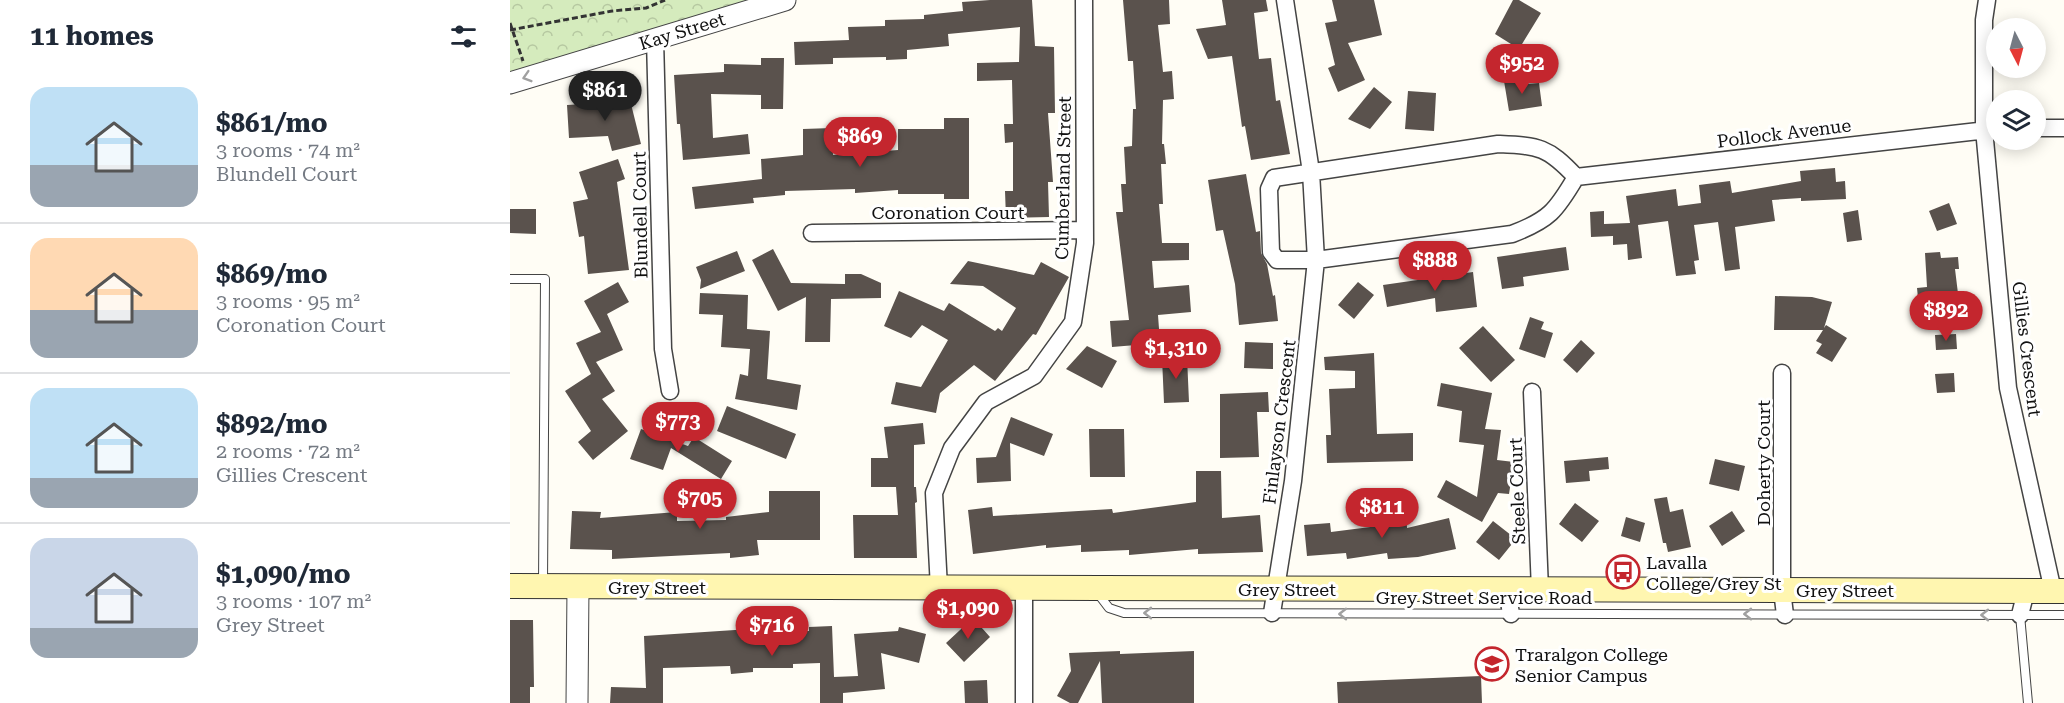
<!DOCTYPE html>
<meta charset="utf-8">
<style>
body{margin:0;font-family:"Roboto Serif",serif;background:#f6f6f7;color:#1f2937;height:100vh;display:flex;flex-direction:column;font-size:22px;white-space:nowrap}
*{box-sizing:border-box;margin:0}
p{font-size:20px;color:#747a83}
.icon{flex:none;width:33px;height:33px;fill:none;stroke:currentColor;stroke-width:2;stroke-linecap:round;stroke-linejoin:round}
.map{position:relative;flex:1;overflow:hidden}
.panel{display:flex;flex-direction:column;background:#fff;width:510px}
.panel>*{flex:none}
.needle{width:39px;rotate:174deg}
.fabs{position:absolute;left:1476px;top:18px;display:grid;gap:12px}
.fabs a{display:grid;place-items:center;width:60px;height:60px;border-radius:50%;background:#fff;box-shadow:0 3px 15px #0003;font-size:30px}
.price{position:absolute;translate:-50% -51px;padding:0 14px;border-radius:21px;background:#c4262e;color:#fff;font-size:20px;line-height:39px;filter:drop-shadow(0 2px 3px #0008)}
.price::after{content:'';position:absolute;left:50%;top:36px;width:18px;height:14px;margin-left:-9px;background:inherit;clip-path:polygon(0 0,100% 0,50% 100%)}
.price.active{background:#222;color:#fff}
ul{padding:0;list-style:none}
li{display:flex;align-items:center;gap:18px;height:150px;padding:0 30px}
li+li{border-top:2px solid #e0e1e3}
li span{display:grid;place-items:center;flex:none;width:168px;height:120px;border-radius:18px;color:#555}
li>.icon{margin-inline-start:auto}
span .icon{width:72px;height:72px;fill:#fffc;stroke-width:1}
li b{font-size:26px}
h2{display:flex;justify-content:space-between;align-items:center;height:72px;padding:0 30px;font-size:26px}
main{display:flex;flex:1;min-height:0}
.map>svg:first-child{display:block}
.park{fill:url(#park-crowns)}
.building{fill:#5a524d}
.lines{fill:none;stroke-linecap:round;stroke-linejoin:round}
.service-casing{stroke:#444;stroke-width:10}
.minor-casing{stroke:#444;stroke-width:19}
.tertiary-casing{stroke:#444;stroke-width:23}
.secondary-casing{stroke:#333;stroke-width:26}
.path{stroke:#333;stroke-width:3;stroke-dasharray:6 3;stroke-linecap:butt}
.service{stroke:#fff;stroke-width:8}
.minor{stroke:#fff;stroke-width:16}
.tertiary{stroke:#fff;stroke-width:21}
.secondary{stroke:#fff6b0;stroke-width:24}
.oneway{stroke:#a0a0a0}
.labels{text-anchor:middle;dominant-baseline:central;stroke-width:6;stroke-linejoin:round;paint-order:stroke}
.street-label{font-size:18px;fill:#111;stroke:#fff}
.poi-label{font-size:18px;fill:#111;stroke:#fff;text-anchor:start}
</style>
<main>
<section class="panel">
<h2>11 homes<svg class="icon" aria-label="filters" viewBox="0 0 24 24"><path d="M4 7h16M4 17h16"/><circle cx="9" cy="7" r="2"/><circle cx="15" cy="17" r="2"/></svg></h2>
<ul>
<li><span style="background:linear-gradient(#bfe0f5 65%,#9aa5b1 0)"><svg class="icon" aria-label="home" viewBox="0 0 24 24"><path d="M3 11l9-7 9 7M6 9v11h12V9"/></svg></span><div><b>$861/mo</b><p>3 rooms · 74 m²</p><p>Blundell Court</p></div></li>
<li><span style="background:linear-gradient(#ffd9b3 60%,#9aa5b1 0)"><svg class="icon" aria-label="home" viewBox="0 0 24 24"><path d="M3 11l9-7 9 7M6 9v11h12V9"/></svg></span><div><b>$869/mo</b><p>3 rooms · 95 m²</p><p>Coronation Court</p></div></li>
<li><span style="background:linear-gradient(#bfe0f5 75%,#9aa5b1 0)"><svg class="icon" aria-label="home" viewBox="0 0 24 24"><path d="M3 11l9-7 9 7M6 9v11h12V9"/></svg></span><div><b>$892/mo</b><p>2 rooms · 72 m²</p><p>Gillies Crescent</p></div></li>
<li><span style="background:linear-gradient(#c9d6e8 75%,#9aa5b1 0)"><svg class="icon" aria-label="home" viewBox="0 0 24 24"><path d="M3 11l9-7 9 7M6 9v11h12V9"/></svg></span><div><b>$1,090/mo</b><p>3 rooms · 107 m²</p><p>Grey Street</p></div></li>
</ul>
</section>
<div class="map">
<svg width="1554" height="703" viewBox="0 0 1554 703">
<defs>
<pattern id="park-crowns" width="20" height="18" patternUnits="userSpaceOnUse" patternTransform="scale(1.5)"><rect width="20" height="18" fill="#d5ebbd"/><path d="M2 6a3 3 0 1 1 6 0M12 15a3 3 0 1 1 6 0" fill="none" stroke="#b6c8a1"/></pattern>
</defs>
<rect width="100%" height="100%" fill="#fffdf5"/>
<path class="park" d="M0 0H278L0 84Z"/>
<path class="building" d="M480 0H522L525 46 544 47 545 113H538L543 182H538L539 217 496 218 495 191H503V142L495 143 494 124H503L502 80 467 81V63L509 62 510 27 438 34 439 46 397 50V59L376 60V57L323 58V64L285 65 284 42 339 40 338 27 375 26V20L414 19V15L453 11 452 2Z
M613 0H659L660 24 648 25 653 72 662 71 664 99 653 100 652 144H654L656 164H651L653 204H649L652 243H679V260L642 261 643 274 644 288 679 285 681 312 648 315 650 343 602 347 600 321 619 320 606 212H613L611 184H616L614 147 622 146 623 109H626L623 61H618Z
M712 0H756L758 11 744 13 749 59 761 58 766 101 770 100 780 154 741 160 735 126 732 127 722 56 698 59 686 29 716 25Z
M822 0H864L872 35 838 43 855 80 828 92 818 68 825 65 815 23 827 21Z
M1003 0H1009L1031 13 1009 49 985 34Z
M251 58H274L273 109H251V95L201 94 203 138 238 134 240 154 173 160 170 124H167L164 75 214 72V64L251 65Z
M1016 78 1018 84 1029 83 1032 106 999 111 994 81Z
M864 87 882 102 860 129 838 119Z
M898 91 926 93 924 131 895 129Z
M119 96 131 144 102 151 98 136 59 138 57 105 89 103Z
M434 118H459V199H434V194H388V190L345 193V189L275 191V195L243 198 244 203 185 209 182 187 252 179 251 159 293 155V129L322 128 323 155 388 150V129H434Z
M108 159 115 179 107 182 119 270 78 274 74 236 69 237 63 202 78 199 69 172Z
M1325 168 1326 182 1335 181 1336 199 1291 201V198L1262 200 1265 221 1225 227 1230 269 1215 271 1208 222 1184 225 1189 260 1184 261 1186 274 1166 276 1158 221 1128 225 1132 258 1118 260 1117 244 1103 245V236L1081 237 1080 212 1094 211V224L1120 223 1116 196 1166 189 1168 206 1191 203 1189 185 1220 181 1222 193 1291 181 1290 171Z
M736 174 746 232 750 231 751 253 757 264 763 296 765 295 768 321 729 325 725 284 713 230 706 231 698 180Z
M1439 203 1447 224 1427 231 1419 211Z
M0 209H26V234L0 233Z
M1348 210 1352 240 1337 242 1333 213Z
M1056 247 1059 270 1013 277 1014 286 992 289 987 257Z
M263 249 281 283 335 284V274H351L371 283V298L321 299 320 342H295L296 297 268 311 242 260Z
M227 251 235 271 190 289 191 280 186 267Z
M1430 252 1431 258 1448 257 1449 269H1445L1450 310 1423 312 1424 317 1410 318 1407 288 1417 287 1415 253Z
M458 261 524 275 531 262 559 277 526 335 523 334 485 381 464 365 430 393 426 413 381 404 386 382 411 387 438 340 412 325 401 338 374 326 389 291 434 311 439 303 485 331 488 328 492 331 506 308 473 286 440 284Z
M963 272 967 307 926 312 925 298 877 307 873 285Z
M108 282 119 302 97 314 113 350 86 362 105 391 92 399 118 431 83 460 68 442 81 431 55 391 81 374 66 343 91 332 74 301Z
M848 282 864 295 844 319 828 305Z
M190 293 238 295 237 329 260 331 257 379 291 385 287 410 225 399 230 374 238 376 240 349 211 347 213 315 189 314Z
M1265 296 1302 297 1322 302 1314 328 1316 325 1337 338 1322 362 1306 353 1312 344 1306 341 1313 330H1264Z
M1020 317 1034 322 1031 329 1043 333 1035 358 1009 349Z
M973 326 1005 360 981 382 949 348Z
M1446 334 1447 349 1426 350 1425 335Z
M1071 340 1085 353 1067 373 1053 360Z
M735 342 763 343V369L734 368Z
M577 346 607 361 592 388 556 369Z
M864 353 867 434 903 433V461L817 463 816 435H821L819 389 845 388V371L815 370 814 357Z
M677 357 679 402 654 403 652 358Z
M1444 373 1445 392 1427 393 1425 374Z
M931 383 982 393 975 429 991 430 987 460 1004 462 999 494 988 493 972 522 927 497 936 480 967 497 974 445 949 442 952 411 927 406Z
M758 392 759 412H747L749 457 710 458V394Z
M217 406 286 434 276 459 207 431Z
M501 417 543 434 534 456 500 443 501 481 467 483 466 458 486 457Z
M413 423 415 444 404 445V487H406L407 502 405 503 407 558H344L343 515H388L386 487H361V458H378L374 427Z
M131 429 178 446 184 437 222 461 211 479 161 448 153 470 120 459Z
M579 429H614L615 477H580Z
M1098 457 1099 469 1079 471 1080 481 1056 483 1054 461Z
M1205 459 1235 466 1229 491 1199 484Z
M686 471H711L712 518 750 515 753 552 688 554V549L619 555V550L571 552V545L536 548V545L463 554 458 510 482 507 483 516 602 509 603 513 686 502Z
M259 491H310V540H247L249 555 220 558V553L102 559V550L60 549 62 511 91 512 90 518 167 512V521L216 520V517L259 512Z
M1157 497 1160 512 1173 509 1181 547 1158 552 1156 543H1153L1144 499Z
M1065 503 1089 521 1072 542 1049 524Z
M896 509 897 528 939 518 946 549 908 557 878 559 877 553 837 559 836 553 797 556 794 525 820 523 821 532 876 525 875 510Z
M1222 511 1235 531 1212 546 1199 526Z
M1116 517 1135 523 1130 542 1111 536Z
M983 521 1006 539 989 560 966 542Z
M463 618 480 637 454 662 436 643Z
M0 620H23L24 687H20V703H0Z
M322 626 324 677 348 676 344 634 388 631 389 627 416 634 409 663 371 653 375 689 333 693V703H310V663L283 664V668H243V672L221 674 220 666 153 668V703H100L101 687 136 688 134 636 240 629 299 631V627Z
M610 651V654L684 651V703H592L590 661 568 703H560L547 696 561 671 559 653Z
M971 676 972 703H828L827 682Z
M477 680 478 703H455L454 681Z"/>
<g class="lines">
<g class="service-casing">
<path id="service" d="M0 279H35L33 585
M586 591 599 608 614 613 1554 615
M1510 615 1518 703"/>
</g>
<g class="minor-casing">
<path id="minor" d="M1477 0 1474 20V129L1498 388 1543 591
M145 39 153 349 160 391
M1526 128H1554
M988 144C1029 146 1037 146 1066 177 1046 211 1039 220 1002 234L806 260H767L761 252 759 189 764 178Z
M1066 177 1486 129
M302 233 574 230
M1272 373V590L1275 615
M1022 392 1030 590
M429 588 424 493 442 448 476 402 524 376 563 322 575 243 574 0
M997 589 1001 614
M762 613 783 481 806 260 801 172 775 0
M1510 615 1516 591
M514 703V588"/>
</g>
<g class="tertiary-casing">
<path id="tertiary" d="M0 83 275 0
M67 703 68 586"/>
</g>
<g class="secondary-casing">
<path id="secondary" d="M0 586 1554 591"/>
</g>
<path class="path" d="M0 23 13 61
M0 30 102 11 136 8 155 0"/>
<use href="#service" class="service"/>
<use href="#minor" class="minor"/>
<use href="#tertiary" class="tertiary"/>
<use href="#secondary" class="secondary"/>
</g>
<defs><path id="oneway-chevron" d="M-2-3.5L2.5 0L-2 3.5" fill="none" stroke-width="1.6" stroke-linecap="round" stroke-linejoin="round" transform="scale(1.5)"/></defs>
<g class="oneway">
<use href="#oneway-chevron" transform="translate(17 77) rotate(163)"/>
<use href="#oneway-chevron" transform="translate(638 613) rotate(-180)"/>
<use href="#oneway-chevron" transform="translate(833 614) rotate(-180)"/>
<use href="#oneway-chevron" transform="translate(1238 614) rotate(-180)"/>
<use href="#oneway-chevron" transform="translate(1475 615) rotate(-180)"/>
</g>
<defs>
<g id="bus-ring" transform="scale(1.725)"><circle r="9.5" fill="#fff" stroke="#c4262e" stroke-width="1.5"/><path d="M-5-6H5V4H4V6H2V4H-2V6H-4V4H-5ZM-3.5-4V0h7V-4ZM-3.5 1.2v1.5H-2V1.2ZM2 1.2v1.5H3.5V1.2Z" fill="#c4262e"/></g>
<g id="school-ring" transform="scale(1.725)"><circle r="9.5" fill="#fff" stroke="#c4262e" stroke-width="1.5"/><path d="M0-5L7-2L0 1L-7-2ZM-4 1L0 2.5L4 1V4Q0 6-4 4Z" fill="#c4262e"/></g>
</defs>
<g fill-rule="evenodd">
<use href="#bus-ring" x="1113" y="572"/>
<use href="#school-ring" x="982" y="664"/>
</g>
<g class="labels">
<g class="street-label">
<text transform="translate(172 31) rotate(-17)">Kay Street</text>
<text transform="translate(1274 133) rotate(-7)">Pollock Avenue</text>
<text transform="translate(553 178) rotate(-89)">Cumberland Street</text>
<text x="438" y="212">Coronation Court</text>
<text transform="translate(130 215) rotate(-91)">Blundell Court</text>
<text transform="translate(1517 349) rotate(83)">Gillies Crescent</text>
<text transform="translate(769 422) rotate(-83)">Finlayson Crescent</text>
<text transform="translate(1253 463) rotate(-90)">Doherty Court</text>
<text transform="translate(1007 491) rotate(-92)">Steele Court</text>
<text x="147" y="587">Grey Street</text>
<text x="777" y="589">Grey Street</text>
<text x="1335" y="590">Grey Street</text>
<text x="974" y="597">Grey Street Service Road</text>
</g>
<g class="poi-label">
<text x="1136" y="562">Lavalla<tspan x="1136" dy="21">College/Grey St</tspan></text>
<text x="1005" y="654">Traralgon College<tspan x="1005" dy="21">Senior Campus</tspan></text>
</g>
</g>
</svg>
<div class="fabs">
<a><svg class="needle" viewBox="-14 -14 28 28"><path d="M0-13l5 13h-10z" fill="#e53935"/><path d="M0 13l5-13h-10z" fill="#747a83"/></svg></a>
<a><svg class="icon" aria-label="layers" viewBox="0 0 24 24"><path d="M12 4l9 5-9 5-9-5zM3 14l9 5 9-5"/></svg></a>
</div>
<b class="price" style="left:1012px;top:95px">$952</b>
<b class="price active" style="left:95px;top:122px">$861</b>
<b class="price" style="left:350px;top:168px">$869</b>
<b class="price" style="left:925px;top:292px">$888</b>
<b class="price" style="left:1436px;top:342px">$892</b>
<b class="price" style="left:666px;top:380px">$1,310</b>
<b class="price" style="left:168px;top:453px">$773</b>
<b class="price" style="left:190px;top:530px">$705</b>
<b class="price" style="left:872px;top:539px">$811</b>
<b class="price" style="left:458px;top:640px">$1,090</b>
<b class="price" style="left:262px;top:657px">$716</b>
</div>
</main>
